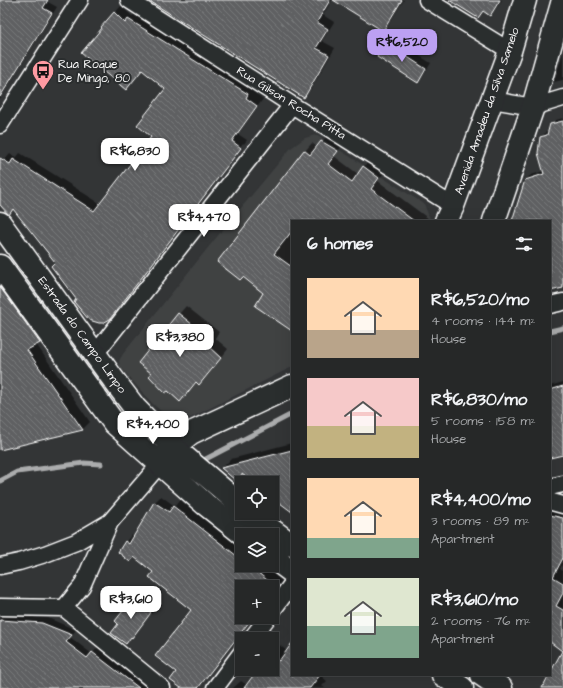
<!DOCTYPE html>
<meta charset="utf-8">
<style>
body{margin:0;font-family:"Architects Daughter",sans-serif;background:#2e3030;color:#f1f3f6;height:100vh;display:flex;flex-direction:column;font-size:15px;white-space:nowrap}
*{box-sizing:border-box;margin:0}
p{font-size:13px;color:#a4a6a8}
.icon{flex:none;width:22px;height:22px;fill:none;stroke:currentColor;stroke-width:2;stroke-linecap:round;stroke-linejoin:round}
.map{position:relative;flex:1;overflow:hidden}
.drawer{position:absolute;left:291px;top:220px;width:260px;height:456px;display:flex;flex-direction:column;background:#262828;border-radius:0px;box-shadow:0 4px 16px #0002,0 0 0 1px #424445}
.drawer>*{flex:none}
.buttons{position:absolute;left:235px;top:476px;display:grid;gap:8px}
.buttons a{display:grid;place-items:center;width:44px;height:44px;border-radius:0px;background:#262828;box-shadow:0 4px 16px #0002,0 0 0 1px #424445;font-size:20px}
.price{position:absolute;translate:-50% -34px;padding:0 9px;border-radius:8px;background:#fff;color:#222;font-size:13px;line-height:26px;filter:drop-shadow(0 1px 2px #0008)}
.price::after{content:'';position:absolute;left:50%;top:24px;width:12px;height:9px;margin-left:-6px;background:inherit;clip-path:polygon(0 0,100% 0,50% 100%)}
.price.selected{background:#bca0f2;color:#111}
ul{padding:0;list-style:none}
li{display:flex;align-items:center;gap:12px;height:100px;padding:0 16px}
li span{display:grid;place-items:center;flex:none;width:112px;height:80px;border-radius:0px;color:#555}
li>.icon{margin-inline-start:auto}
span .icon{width:48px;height:48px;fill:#fffc;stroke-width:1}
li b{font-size:17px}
h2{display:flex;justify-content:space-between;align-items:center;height:48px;padding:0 16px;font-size:17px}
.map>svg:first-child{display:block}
.built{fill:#404243}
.shadow{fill:#0007}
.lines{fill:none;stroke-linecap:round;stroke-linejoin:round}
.stream{stroke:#abacad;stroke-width:5}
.building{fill:url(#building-back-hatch);stroke:#fff}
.street-casing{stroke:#fff;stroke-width:19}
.secondary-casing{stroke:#fff;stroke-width:25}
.primary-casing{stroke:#fff;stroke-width:25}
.street{stroke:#2a2d2e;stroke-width:16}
.secondary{stroke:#2a2d2e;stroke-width:22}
.primary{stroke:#2a2d2e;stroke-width:22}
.labels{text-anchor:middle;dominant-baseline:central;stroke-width:4;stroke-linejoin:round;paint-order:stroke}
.poi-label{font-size:12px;fill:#fff;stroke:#2a2d2e;text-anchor:start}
.street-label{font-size:12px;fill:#fff;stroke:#2a2d2e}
</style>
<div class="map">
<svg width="563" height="688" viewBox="0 0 563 688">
<defs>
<pattern id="building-back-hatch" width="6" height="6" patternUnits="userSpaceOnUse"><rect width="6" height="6" fill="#5f6162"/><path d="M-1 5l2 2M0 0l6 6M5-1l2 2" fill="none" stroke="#77797a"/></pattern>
</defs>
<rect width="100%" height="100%" fill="#333536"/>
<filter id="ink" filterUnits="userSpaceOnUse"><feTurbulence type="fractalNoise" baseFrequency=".025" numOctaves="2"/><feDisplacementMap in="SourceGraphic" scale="8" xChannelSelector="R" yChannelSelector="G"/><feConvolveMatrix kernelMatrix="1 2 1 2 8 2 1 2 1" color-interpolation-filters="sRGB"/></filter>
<g filter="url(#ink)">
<path class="built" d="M316 135 424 204 430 219V221H292V367L188 419 179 420 169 418 152 403 120 367 119 361 123 354 211 244 291 148 305 138Z"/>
<path class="shadow" d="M0 0H49L48 2 57 7 0 99Z
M149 0H332L323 15 334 22 322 41 335 48 310 90 304 96Z
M335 0H404L389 23 382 30Z
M451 0H502L497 7 490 14 484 10 478 17Z
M121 6 132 16 136 13 254 87 252 91 263 99 238 134 247 140 244 144 243 143 112 314 77 299 56 262 14 208 9 213 0 204V165L10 154 16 158 20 153 101 204 152 136 167 89 143 69 126 88 103 28 102 27Z
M392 39 431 63 423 76 418 81 386 44Z
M563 53V80L554 82Z
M563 118V286L550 290V221H521L525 180 531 175 544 171 541 138 546 132H549L551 125 556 120Z
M329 134 344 143 334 156 358 174 363 167 371 159 386 170 378 181 429 219 427 221H292V330L264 293 243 276 305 151 312 143 317 147Z
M0 270 47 335 40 342 36 344 90 422 82 430 0 442Z
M186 306 219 332 215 338 228 349 207 376 199 384 197 382 180 401 152 373 179 314Z
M563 382V455L550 458V386Z
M292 443V511L272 496V483H242V485L222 468 231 459Z
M161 496 175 506 180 500 242 549V565H262L282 581 272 593V587H242V617H253L203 682 197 688H182L177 672 192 610 155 572 135 556 119 552 126 541 132 535 134 537 155 502Z
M550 509H563V563L560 569 563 571V650L550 641Z
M140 592 156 606 154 608 155 609 137 631 120 624 116 621 135 597Z
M0 616 48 618 76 630 70 637 92 654 98 647 147 686V688H0Z
M273 640 287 651 292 645V675H321V676L327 681 322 686 325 688H233L241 681 247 685 256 674 248 669H272V641Z"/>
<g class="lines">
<path class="stream" d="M550 331 563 328
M202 461 292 414
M0 481 17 472 84 463 101 464"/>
</g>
<path class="building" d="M0 0H48L43 8 52 13 0 97Z
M148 0H330L317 22 328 29 316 48 329 55 304 98Z
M333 0H402L383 31Z
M449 0H500L490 16 483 11 478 18Z
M114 12 125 23 128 19 248 94 246 98 257 106 232 141 241 148 110 319 103 323H99L89 320 74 302 76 299 51 266 55 262 13 209 9 215 0 205V158L10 164 13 159 94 211 151 137 137 125 165 89 142 70 126 90 81 53 102 28 101 27Z
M386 43 426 69 418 83 377 57Z
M563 121V288L550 291V221H512L525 180 544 174 538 153 540 137 547 135 550 124Z
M321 141 338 151 328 164 352 182 363 166 379 178 371 189 414 221H292V231L274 254 292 267V331L255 306 263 293 243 277 240 280 217 262 304 150 310 155Z
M0 287 40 343 27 350 83 430 0 450Z
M178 313 212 340 208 346 221 358 199 385 196 382 180 402 168 391 165 393 149 376 151 373 138 363Z
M563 386V455L550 458V390Z
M292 450V512L272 497V483H254L242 474V486L221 468Z
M154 502 169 512 173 506 242 560V565H248L276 587H242V617H253L198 688H181L170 680 176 672 155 656 191 610 149 577 153 572 134 557 130 562 118 552 125 541 129 544Z
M550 515 563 518V558L553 577 563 583V593L556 606 563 610V688H542L549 675H550V673L562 651 550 642Z
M134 597 151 611 150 614 132 638 131 637 126 644 111 633 118 624 115 621Z
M0 620 42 623 72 635 66 642 87 658 92 652 139 688H0Z
M292 643V675H320L310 688H244L258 669H272V656L279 661Z"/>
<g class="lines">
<g class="street-casing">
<path id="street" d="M129 0 292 105 453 206
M427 0 510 51
M492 100 533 107 563 98
M0 125 80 0
M550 305 563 302
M95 354 292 105
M550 487 563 484
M550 501 552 502 563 505
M0 566 19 562 45 554 76 542 110 522
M0 607 64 608
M64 608 82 586 110 522 160 464
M64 608 162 688
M272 611 292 584
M251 639 268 617
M215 688 242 652"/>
</g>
<g class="secondary-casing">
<path id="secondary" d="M446 221 453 206 510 51 525 0
M494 221 533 107 563 0
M161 462 173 447 191 433 292 386"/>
</g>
<g class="primary-casing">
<path id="primary" d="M0 223 116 383 135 408 173 447 242 506
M0 266 114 423 205 504 244 535
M251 513 272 530 292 545
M272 557 292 572
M443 675 462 688
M482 675 501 688"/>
</g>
<use href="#street" class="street"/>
<use href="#secondary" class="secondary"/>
<use href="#primary" class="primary"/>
</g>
</g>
<defs>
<g id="bus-pin" transform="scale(1.15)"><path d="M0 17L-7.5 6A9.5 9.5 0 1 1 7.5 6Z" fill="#ff9aa2" stroke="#2a2d2e"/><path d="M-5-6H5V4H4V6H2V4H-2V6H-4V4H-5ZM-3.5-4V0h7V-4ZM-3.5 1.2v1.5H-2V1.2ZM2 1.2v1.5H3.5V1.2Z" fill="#111"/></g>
</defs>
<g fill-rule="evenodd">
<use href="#bus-pin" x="43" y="71"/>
</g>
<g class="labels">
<g class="poi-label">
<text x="58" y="64">Rua Roque<tspan x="58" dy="14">De Mingo, 80</tspan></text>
</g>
<g class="street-label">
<text transform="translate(291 103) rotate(32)">Rua Gilson Rocha Pitta</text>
<text transform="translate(487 111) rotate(-71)">Avenida Amadeu da Silva Samelo</text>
<text transform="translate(82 335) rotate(54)">Estrada do Campo Limpo</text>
</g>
</g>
</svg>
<div class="buttons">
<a><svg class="icon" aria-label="locate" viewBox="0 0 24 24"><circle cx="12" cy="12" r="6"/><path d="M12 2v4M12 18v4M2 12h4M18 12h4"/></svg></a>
<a><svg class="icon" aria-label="layers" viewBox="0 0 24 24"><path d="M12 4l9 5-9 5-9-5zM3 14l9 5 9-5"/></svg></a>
<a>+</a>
<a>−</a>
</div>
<b class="price selected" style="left:402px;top:63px">R$6,520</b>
<b class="price" style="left:135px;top:172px">R$6,830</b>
<b class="price" style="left:204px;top:238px">R$4,470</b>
<b class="price" style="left:180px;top:358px">R$3,380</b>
<b class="price" style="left:153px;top:445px">R$4,400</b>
<b class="price" style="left:131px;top:620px">R$3,610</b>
<section class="drawer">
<h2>6 homes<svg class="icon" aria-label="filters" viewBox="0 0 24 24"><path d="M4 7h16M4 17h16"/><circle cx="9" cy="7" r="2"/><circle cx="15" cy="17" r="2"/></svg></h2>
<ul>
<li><span style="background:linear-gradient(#ffd9b3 65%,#b9a48a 0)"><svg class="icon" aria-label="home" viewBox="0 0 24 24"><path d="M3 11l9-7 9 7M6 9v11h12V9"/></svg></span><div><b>R$6,520/mo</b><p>4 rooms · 144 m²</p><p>House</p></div></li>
<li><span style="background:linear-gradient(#f6c9c9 60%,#c2b280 0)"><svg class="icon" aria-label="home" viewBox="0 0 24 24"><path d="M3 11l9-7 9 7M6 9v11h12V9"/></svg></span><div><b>R$6,830/mo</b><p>5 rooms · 158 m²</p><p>House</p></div></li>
<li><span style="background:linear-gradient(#ffd9b3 75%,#7fa58c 0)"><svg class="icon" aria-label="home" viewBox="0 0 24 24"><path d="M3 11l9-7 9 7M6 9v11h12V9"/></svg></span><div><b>R$4,400/mo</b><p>3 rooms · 89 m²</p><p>Apartment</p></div></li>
<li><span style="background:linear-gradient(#dfe7d0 60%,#7fa58c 0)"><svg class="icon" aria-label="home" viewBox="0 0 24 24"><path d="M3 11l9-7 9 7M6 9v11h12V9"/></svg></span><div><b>R$3,610/mo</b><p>2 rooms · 76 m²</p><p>Apartment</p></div></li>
</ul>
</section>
</div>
